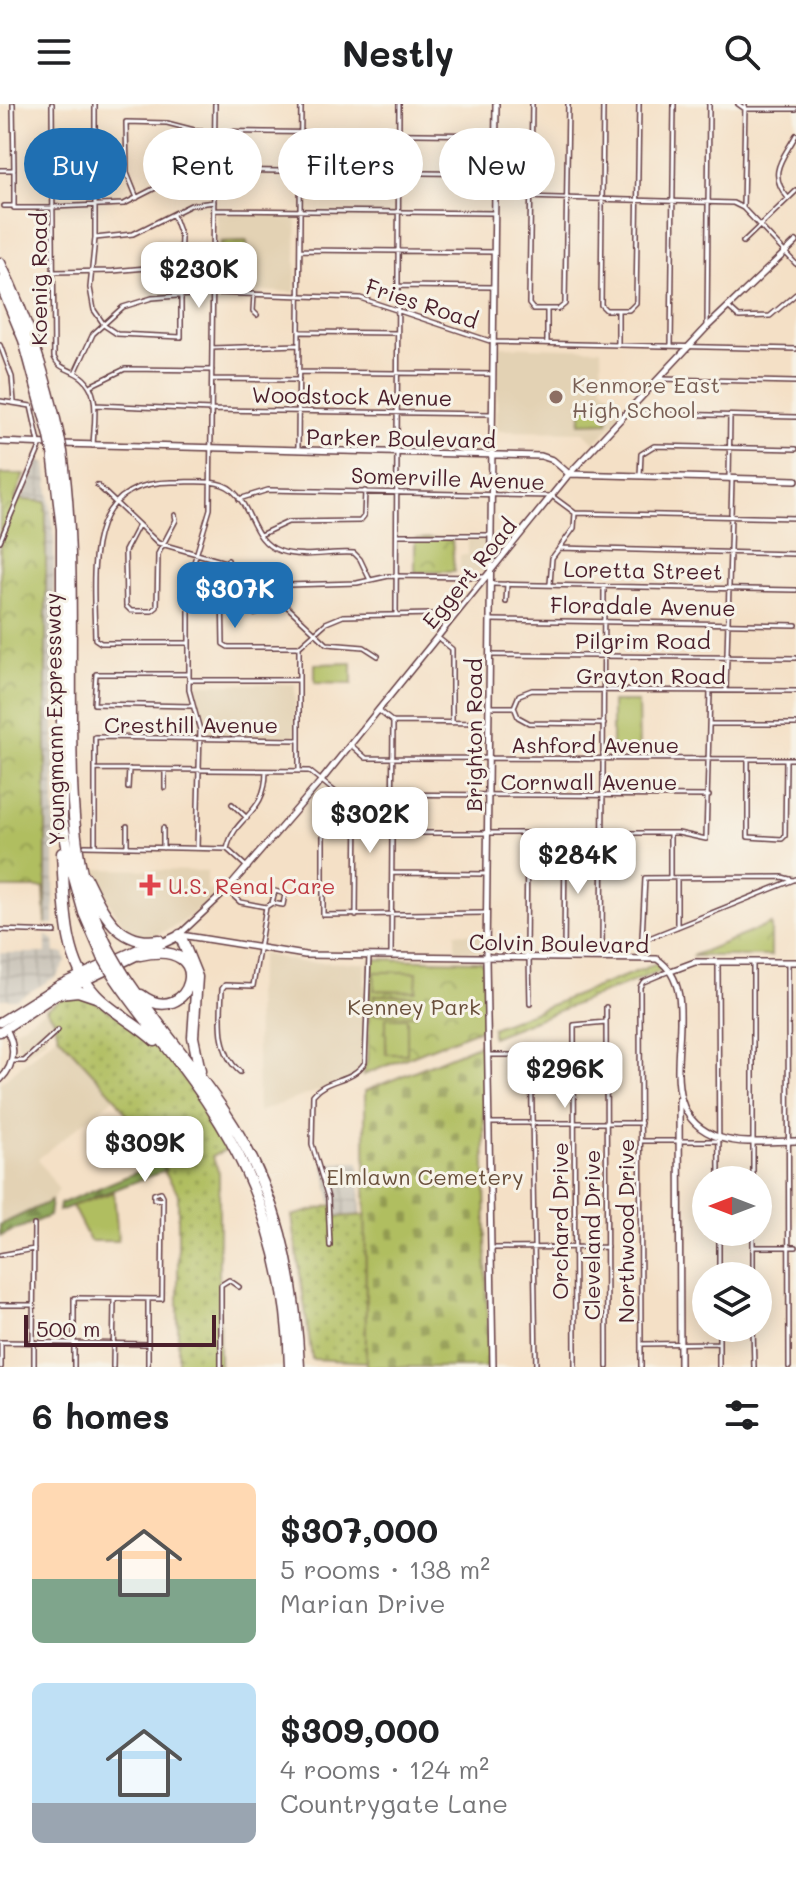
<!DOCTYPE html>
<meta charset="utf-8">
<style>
body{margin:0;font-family:Mali,sans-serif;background:#f2f2f2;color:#202124;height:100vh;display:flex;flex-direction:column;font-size:30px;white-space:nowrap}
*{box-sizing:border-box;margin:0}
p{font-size:26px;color:#757577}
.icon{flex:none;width:44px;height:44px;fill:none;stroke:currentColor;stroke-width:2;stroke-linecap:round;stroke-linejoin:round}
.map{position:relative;height:1263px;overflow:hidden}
.sheet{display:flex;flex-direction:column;background:#fff;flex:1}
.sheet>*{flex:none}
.guide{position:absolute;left:24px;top:24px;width:748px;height:72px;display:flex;gap:16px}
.needle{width:52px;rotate:270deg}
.buttons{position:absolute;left:692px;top:1062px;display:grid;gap:16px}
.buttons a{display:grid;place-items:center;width:80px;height:80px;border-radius:50%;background:#fff;box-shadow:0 4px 20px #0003;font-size:40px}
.scale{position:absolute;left:24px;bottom:20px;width:192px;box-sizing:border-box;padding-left:8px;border:4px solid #4a1f2b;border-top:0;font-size:22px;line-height:28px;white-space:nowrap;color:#4a1f2b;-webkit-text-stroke:6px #f7f3e8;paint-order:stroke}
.price{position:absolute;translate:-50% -68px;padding:0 18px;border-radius:16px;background:#fff;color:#222;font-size:26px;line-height:52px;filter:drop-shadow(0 2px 4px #0008)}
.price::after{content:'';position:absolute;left:50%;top:48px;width:24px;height:18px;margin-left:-12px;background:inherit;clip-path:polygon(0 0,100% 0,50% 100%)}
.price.selected{background:#1f6fb2;color:#fff}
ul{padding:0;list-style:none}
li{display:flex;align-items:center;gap:24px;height:200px;padding:0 32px}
li span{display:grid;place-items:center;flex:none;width:224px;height:160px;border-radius:12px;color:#555}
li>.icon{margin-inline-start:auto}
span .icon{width:96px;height:96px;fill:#fffc;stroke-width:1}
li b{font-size:34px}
h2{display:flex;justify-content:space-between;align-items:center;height:96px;padding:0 32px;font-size:34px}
.pill{padding:0 28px;border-radius:36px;background:#fff;box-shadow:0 4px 20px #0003;font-size:28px;line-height:72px}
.pill.selected{background:#1f6fb2;color:#fff}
header{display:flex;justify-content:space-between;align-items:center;height:104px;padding:0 32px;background:#fff;font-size:36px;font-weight:800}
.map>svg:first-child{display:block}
.built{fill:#e3d2b4}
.industrial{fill:url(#industrial-grid)}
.grass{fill:url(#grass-dots);stroke:#7d6e46;stroke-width:2}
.forest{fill:url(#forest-firs);stroke:#6b6240;stroke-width:2}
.cemetery{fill:url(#cemetery-stones);stroke:#7d6e46;stroke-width:2}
.park{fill:url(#park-crowns);stroke:#7d6e46;stroke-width:2}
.garden{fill:#b0be60;stroke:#7d6e46;stroke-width:2}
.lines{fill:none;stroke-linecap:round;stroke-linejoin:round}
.minor-casing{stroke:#643c42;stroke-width:6}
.tertiary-casing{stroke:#643c42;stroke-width:8}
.primary-casing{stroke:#643c42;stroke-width:11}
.motorway-casing{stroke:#643c42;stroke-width:13}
.minor{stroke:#fff;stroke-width:3}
.tertiary{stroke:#fff;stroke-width:5}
.primary{stroke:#fff;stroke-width:8}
.motorway{stroke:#fff;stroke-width:10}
.motorway-bridge-casing{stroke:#643c42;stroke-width:13;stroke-linecap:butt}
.motorway-bridge{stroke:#fff;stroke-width:10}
.education-dot{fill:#8d6e63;stroke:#f7f3e8;stroke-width:3}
.health-dot{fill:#e0444e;stroke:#f7f3e8;stroke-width:3}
.labels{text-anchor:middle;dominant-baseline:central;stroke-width:6;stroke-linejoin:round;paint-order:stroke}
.street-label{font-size:22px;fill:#4a1f2b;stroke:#f7f3e8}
.education-label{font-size:22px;fill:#785e54;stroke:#f7f3e8;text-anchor:start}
.health-label{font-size:22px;fill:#be3a42;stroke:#f7f3e8;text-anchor:start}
.park-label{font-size:22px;fill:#694f3b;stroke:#f7f3e8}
</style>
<header><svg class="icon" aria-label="menu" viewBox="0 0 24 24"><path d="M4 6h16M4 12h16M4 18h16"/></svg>Nestly<svg class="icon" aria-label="search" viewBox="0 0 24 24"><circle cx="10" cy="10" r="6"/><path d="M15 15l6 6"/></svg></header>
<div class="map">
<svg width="796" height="1263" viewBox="0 0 796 1263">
<defs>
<pattern id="industrial-grid" width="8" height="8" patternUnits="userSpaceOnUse" patternTransform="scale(2)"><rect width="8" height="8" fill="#c9c3b8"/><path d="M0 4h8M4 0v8" fill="none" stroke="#aea79e"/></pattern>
<pattern id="grass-dots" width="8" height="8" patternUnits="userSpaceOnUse" patternTransform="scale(2)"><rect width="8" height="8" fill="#b0be60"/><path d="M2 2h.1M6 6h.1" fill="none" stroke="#919a4f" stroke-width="1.8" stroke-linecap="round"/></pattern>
<pattern id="forest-firs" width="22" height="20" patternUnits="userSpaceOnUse" patternTransform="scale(2)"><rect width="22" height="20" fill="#8ca556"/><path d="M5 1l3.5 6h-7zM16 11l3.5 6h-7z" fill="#748647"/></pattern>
<pattern id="cemetery-stones" width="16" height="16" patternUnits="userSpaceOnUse" patternTransform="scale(2)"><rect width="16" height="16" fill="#b0be60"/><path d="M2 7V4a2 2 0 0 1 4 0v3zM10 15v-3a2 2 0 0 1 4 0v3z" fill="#919a4f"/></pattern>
<pattern id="park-crowns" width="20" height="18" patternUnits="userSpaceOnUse" patternTransform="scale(2)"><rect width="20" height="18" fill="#b0be60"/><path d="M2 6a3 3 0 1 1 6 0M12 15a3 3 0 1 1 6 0" fill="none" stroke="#919a4f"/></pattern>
</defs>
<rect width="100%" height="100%" fill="#f7f3e8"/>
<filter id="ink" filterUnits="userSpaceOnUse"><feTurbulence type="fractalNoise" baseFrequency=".0125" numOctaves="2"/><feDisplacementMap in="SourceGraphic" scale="16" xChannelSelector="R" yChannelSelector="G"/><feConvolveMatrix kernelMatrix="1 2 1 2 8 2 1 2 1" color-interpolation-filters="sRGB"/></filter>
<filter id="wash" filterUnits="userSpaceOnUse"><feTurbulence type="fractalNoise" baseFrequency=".006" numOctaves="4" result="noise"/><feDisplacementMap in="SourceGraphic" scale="32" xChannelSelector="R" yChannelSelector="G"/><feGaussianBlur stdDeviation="1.8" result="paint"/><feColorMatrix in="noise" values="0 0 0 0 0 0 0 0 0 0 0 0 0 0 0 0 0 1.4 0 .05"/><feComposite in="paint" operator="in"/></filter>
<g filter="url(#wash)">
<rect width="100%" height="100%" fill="#f4e0c6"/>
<path class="built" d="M217 109 297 111 295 188 216 186Z
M497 242 601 245 602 283 628 303 595 339 584 328 497 327Z
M468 434H486V468H460V451H468Z
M192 580H295V632L203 631Z
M94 765 207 767V786L221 787 180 820 148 835 130 832 104 790Z
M455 829 483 830 482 848 455 847Z
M262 850 299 858 365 859 363 971 258 1008 256 886Z
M46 905 54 915 46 923 45 935 21 954 15 926Z
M58 931 115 993 38 1055 59 1086 51 1097 0 1121V979Z"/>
<path class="industrial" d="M39 356 46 360 54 436V820H46L21 398Z
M46 831 54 836 55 849H64L66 858 57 872 17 895H0V849H46Z
M359 1058 361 1113H334L323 1059Z"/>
<path class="grass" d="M656 860 663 866 492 933V924Z
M80 890C147 922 194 979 230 1044L212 1052 219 1068V1263H178V1089L115 993 58 931 54 915 46 905 66 892Z
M333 1101 335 1113 366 1111V1258L312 1255 292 1112Z"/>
<path class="forest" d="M161 1058 166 1066 59 1107 60 1100Z
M51 1097 49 1112 0 1132V1121Z"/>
<path class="cemetery" d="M483 939 488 1263H366L365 987Z"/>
<path class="park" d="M0 370H24L15 395 46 398V820L44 784H0Z
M452 434 454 468H415V435Z
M771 820V852H692Z
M374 855 480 857 484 862 485 923 363 971 367 956 371 858Z"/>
<path class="garden" d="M247 137V180L221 179V138Z
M610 292 608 318 580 319 584 299 591 294Z
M352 559V580L315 579V560Z
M612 598H638L639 651H612Z
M375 868H417L416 887 374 886Z
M374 891 416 892V911L374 910Z
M386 914H407V950H386Z
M114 1088 118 1137H90L72 1102Z"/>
</g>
<g filter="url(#ink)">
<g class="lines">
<g class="minor-casing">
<path id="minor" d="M52 0 54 253C58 263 65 264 73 268 103 281 94 315 93 342
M95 0V134L90 184 94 206 105 222 117 230 181 233V193
M532 0 529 200 533 205H559L565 200 568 0
M603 0 601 201 606 206H629L636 199 639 0
M738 0 745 5H796
M159 52 172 75
M0 66H14L13 0
M14 67V104H53
M494 92 733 99 743 104 796 160
M137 94 127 69 126 18 167 19 198 27 495 31
M788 94C766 68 784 54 796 31
M4 102H14
M53 103 124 100 177 73 204 66 494 70
M743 104 745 0
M214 106 494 109
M95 134 133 130 191 101 214 98
M743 138 796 87
M301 146 494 148
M53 168 113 167 180 161 181 133 173 111
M397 182 493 183
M254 190 253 207 257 211
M728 203 739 213 770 212 796 190
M707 223 709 0
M301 228 397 229
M547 239V205
M0 241 12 273 14 298
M618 241V206
M671 242 674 0
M212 244 299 241
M300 268 492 270
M75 269 93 230 123 203 152 194 215 189 360 194 493 238 796 245
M212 275 299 276
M660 275 796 278
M92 281 125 265 212 266
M0 297 31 302 40 343 0 437
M95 301 211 306
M211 306 491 310
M628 309 796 313
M298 344 301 0
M640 372 641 350 654 342 796 345
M729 375 730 312
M97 381 158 439 246 464 327 540 364 543 378 552
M239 395 268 386 552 392 575 409 796 414
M138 422 125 447 126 502 131 507H152L157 503 158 450 176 416 175 411
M260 431 288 418 360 417 364 412 365 387
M398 431H490
M559 444 796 450
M228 456 222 486 223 540 228 543H299
M492 480 796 486
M550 480 552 454 574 424 575 409
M506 498 507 480
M255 510 288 481 357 479 389 472 487 473
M396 511 399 0
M492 516 796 521
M437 533 452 545V619
M189 539H101L95 535C94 467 80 374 178 378 194 378 219 375 232 386 252 403 252 438 280 447 303 455 331 447 354 449L360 455 370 476
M299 543 326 519 343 512 434 510 448 521
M492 551 796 554
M188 570H96L94 600 192 602
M190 576H299
M726 587 732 375
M490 603H514
M514 603 519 591 532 586 796 587
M514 603 518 613 529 619 604 620
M379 607 393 618 391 852
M393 618 489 619
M709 620H796
M352 642 366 654 796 655
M748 657V733L782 735 785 732 786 656
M95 665 309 667 338 690 709 692
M299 667V543
M128 684 129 665
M165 684V666
M232 700 247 714
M127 722V743
M357 725H331L323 731V811L487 809
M392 729H678L706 735 710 587
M85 742 227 745 248 764
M95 742V633L299 636
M163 744V724
M197 744 200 626 189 586V492L192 465 210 405 215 0
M227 745C235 710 266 712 266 667
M392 769 487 770
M670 773V729
M227 786 240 798 266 803
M266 803 272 799 283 801 285 790 275 787 272 799
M356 812 357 692
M677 823V774
M0 826 55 828
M642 837 796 775
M526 854 527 730
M529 854 530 900
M564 854 565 730
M602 854 604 482
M641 854 645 774 782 773 793 776
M788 859 789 1263
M718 860 719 1076
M753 860V1076
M606 903 607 1263
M531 943 536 1263
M488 951H531
M12 957H24L58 926
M240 968C216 948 221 912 222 885L225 881 253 882 266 803
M489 1019H641
M641 1037H717
M719 1128V1172
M753 1128V1172
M330 1142 328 1094 312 1040 313 991C326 974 353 978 365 958L369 852
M753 1143H796
M491 1144 607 1143
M0 1151 34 1145
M0 1201H33
M719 1224V1263
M753 1224 754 1263
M0 1238 148 1240
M33 1239 34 1121
M643 1240 719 1239
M1 1263V1239
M34 1263V1239
M74 1263V1194L162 1195 163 1092 161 1088 154 1090V1095L163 1096
M113 1263 114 1195
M148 1263V1195
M221 1263V1181L229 1176 239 1183
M575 1263 574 921 606 918
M641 1263 640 883 643 878 667 868"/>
</g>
<g class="tertiary-casing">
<path id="tertiary" d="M0 338 50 340
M60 340 541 352 553 356 569 370 796 376
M180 830 227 786 321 677 569 370 707 223 796 138
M181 831 305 851 657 855C715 893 635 1007 721 1034 743 1041 773 1037 796 1037
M671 867 695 858H796
M0 976C16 960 16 942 5 923
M679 996 680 1263
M493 1263 486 854 496 0"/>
</g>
<g class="primary-casing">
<path id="primary" d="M0 918 59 881 156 837
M0 928 59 889 180 831"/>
</g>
<g class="motorway-casing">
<path id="motorway" d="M0 159C27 215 46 272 59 333
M0 178 24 236 50 332
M53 348 62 425V715L71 763 84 809 103 853
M62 348C74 436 70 523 71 611 72 695 70 773 111 849
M62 749C65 795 62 855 96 891 113 909 137 920 155 937
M86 774C102 807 118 843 159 836
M180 831 197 873 193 933 200 967
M140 851C222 833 189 928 141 891
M122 868C153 917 192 959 224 1007 277 1085 295 1171 299 1263
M114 872C144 917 182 958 211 1004 262 1082 288 1170 290 1263
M59 889 78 887 96 893"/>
</g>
<use href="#minor" class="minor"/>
<use href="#tertiary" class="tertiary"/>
<use href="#primary" class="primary"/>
<use href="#motorway" class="motorway"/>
<g class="motorway-bridge-casing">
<path id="motorway-bridge" d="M50 332 53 348
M59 333 62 348
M111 849 122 868
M103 853 114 872"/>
</g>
<use href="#motorway-bridge" class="motorway-bridge"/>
</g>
</g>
<circle class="education-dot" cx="556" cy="293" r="8"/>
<path class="health-dot" d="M146 769h8v8h8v8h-8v8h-8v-8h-8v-8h8z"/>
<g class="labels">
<g class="street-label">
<text transform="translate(38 175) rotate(-90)">Koenig Road</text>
<text transform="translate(422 199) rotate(18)">Fries Road</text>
<text transform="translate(352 292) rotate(1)">Woodstock Avenue</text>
<text transform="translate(401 334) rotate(1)">Parker Boulevard</text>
<text transform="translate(448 374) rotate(2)">Somerville Avenue</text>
<text transform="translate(643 466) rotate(1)">Loretta Street</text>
<text transform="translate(469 469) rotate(-51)">Eggert Road</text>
<text transform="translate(643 502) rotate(1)">Floradale Avenue</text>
<text x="643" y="536">Pilgrim Road</text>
<text x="651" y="571">Grayton Road</text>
<text transform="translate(54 615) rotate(-91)">Youngmann Expressway</text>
<text x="191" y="620">Cresthill Avenue</text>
<text transform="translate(473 631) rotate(-90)">Brighton Road</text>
<text x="595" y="640">Ashford Avenue</text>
<text x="589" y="677">Cornwall Avenue</text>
<text transform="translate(559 839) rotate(1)">Colvin Boulevard</text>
<text transform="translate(559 1117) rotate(-90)">Orchard Drive</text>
<text transform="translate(625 1127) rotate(-90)">Northwood Drive</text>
<text transform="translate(591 1131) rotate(-90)">Cleveland Drive</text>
</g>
<g class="education-label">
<text x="572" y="280">Kenmore East<tspan x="572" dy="25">High School</tspan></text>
</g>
<g class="health-label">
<text x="168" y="781">U.S. Renal Care</text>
</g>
<g class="park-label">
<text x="414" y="902">Kenney Park</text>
<text x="425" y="1072">Elmlawn Cemetery</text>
</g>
</g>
</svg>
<div class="buttons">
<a><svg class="needle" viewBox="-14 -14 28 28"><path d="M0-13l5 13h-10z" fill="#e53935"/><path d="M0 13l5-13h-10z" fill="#757577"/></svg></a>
<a><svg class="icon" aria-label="layers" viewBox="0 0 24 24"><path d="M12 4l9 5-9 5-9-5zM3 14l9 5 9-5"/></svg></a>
</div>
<div class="scale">500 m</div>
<b class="price" style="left:199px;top:206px">$230K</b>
<b class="price selected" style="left:235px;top:526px">$307K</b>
<b class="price" style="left:370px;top:751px">$302K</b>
<b class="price" style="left:578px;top:792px">$284K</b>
<b class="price" style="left:565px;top:1006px">$296K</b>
<b class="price" style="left:145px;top:1080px">$309K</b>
<div class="guide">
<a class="pill selected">Buy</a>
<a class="pill">Rent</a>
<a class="pill">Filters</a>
<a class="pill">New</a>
</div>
</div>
<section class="sheet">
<h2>6 homes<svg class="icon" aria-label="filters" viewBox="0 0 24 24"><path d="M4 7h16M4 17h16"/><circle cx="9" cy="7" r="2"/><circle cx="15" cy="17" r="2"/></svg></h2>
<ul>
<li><span style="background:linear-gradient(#ffd9b3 60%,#7fa58c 0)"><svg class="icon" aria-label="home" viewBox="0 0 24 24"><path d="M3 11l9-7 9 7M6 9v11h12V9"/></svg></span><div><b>$307,000</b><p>5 rooms · 138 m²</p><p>Marian Drive</p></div></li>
<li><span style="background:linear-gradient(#bfe0f5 75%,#9aa5b1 0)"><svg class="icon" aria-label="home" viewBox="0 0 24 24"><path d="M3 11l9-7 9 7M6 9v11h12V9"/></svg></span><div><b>$309,000</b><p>4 rooms · 124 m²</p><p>Countrygate Lane</p></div></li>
</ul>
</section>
